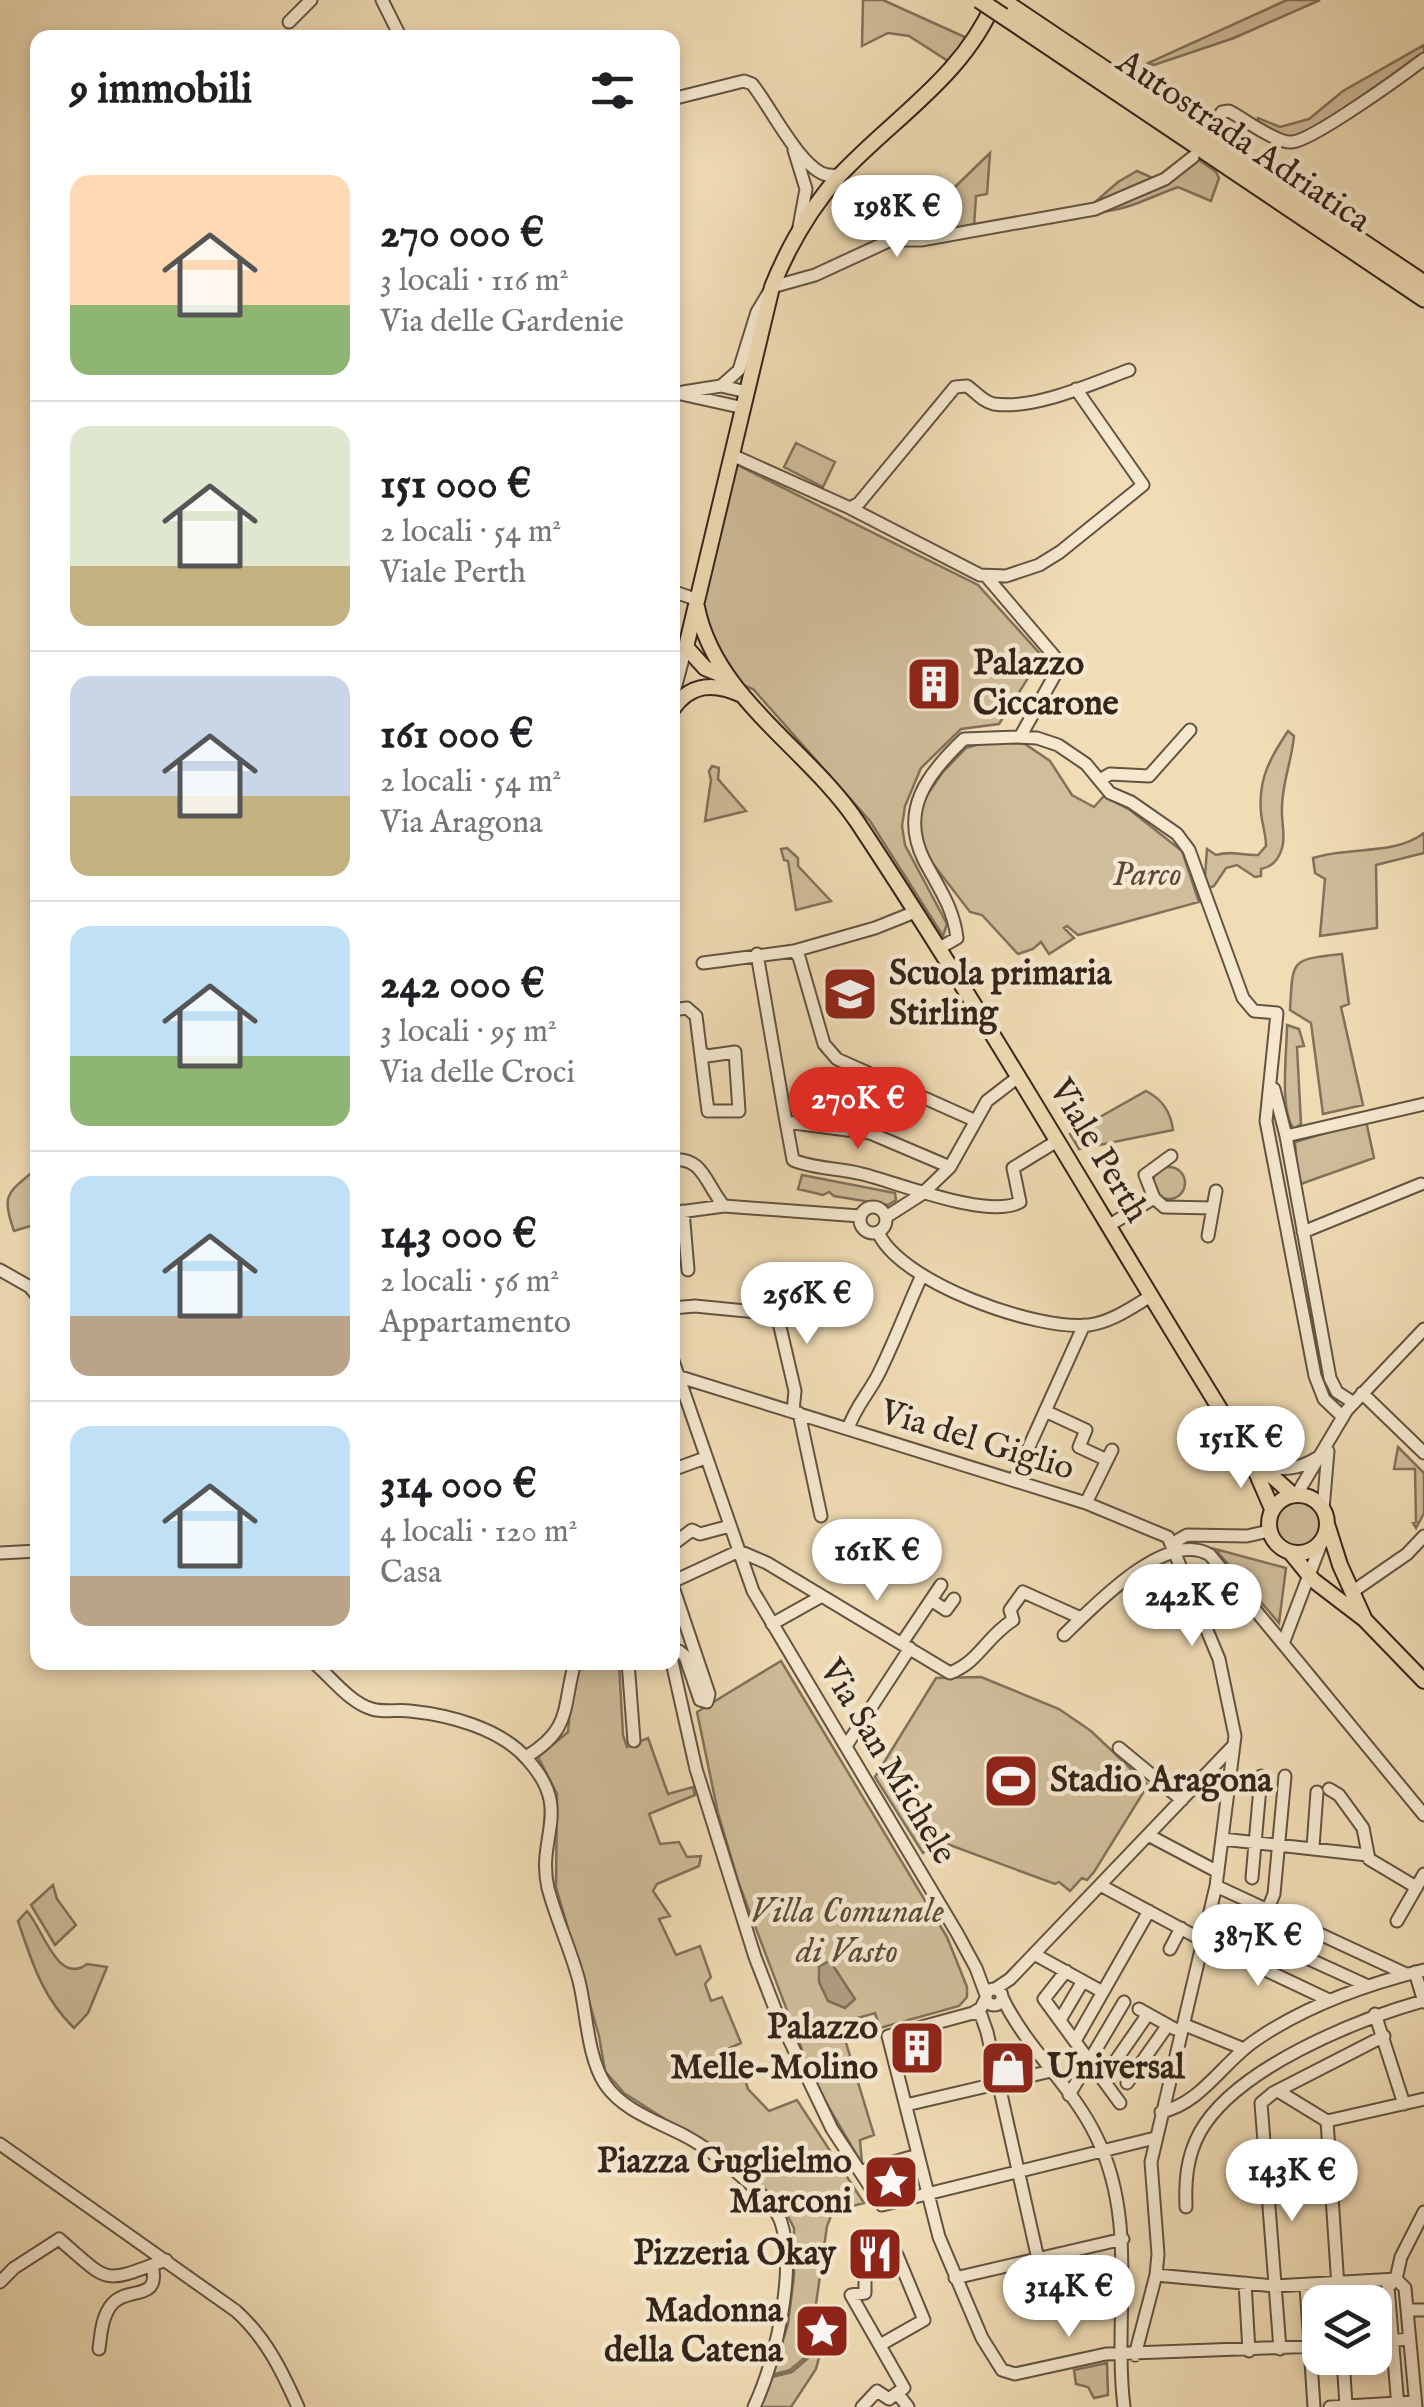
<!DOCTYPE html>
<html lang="it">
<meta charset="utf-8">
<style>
body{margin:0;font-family:"IM FELL English",serif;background:#f6f6f6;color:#202124;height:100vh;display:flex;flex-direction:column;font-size:38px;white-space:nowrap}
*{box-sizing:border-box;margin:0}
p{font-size:32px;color:#757577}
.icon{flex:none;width:55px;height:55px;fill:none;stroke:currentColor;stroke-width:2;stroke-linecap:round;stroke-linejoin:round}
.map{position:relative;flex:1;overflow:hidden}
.drawer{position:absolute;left:30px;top:30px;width:650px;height:1640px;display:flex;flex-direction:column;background:#fff;border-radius:20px;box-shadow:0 5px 15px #0003}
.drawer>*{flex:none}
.tools{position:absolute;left:1302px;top:2285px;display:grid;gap:20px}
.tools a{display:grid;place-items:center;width:90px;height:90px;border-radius:20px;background:#fff;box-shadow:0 5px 15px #0003;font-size:50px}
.price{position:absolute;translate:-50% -85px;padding:0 22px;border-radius:35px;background:#fff;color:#222;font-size:32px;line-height:65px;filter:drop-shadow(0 2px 5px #0008)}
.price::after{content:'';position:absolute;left:50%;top:60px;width:30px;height:22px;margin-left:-15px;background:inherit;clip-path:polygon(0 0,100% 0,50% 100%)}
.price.on{background:#d93025;color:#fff}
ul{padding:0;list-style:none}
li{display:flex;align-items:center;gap:30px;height:250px;padding:0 40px}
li+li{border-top:2px solid #e0e0e0}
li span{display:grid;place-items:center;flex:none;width:280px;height:200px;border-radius:20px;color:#555}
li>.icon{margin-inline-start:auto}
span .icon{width:120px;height:120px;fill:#fffc;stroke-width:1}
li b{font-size:42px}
h2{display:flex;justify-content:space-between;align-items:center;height:120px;padding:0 40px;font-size:42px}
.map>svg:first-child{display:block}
.green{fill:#d0bd9b;stroke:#82715b;stroke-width:2.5}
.water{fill:#b09e81;stroke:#7e6e58;stroke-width:2.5}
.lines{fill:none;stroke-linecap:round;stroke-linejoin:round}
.minor-casing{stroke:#635342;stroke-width:15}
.major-casing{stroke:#34251b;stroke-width:18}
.highway-casing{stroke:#34251b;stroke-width:19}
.minor{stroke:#f5e8cf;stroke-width:11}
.major{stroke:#f0dcb5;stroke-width:14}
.highway{stroke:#f0dcb5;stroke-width:15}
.highway-bridge-casing{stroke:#34251b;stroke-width:19;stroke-linecap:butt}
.highway-bridge{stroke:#f0dcb5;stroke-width:15}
.labels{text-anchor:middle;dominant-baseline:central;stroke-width:9;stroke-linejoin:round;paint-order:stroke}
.street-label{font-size:35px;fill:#34251b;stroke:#f5e8cf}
.poi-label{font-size:35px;font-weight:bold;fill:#34251b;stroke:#f5e8cf;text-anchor:start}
.park-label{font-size:35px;font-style:italic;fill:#5b4b3b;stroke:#f5e8cf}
</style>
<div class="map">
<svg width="1424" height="2407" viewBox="0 0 1424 2407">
<rect width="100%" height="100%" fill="#f0dcb5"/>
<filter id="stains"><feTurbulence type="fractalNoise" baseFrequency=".002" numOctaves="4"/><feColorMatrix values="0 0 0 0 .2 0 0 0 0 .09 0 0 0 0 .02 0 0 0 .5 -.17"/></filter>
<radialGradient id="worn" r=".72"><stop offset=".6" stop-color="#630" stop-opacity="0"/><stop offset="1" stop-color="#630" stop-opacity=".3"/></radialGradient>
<path class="green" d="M863 0H883L967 38 948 61 909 36 888 33 862 46Z
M1287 0H1320L1234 38 1154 65 1148 63Z
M1424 45V56L1306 134 1283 139 1258 123V118L1280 127 1309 119 1343 91Z
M990 153 987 194 976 196 974 227 930 235 926 215Z
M1195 157 1216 172 1219 178 1211 201 1178 187C1150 197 1129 210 1099 212L1094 203 1118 182 1137 171 1164 183Z
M796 443 835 462 823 487 784 467Z
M737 465 978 585 1042 656 999 724 961 729 921 768 905 806 902 826 905 845 947 924 943 936 870 821 753 689 733 681 698 613Z
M1288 731 1294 736C1292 760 1282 783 1282 808 1281 821 1286 836 1282 848 1279 859 1272 867 1261 869V876L1255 877 1237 865 1226 868 1214 886 1209 888 1205 876 1207 849 1216 855C1232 850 1243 856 1258 855L1266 846C1266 834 1262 824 1261 813 1258 779 1270 758 1288 731Z
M989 741 1025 744 1050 761 1072 795 1094 807 1104 796 1130 810 1182 851 1199 902 1078 935 1067 926 1064 928 1074 938 1049 954 1041 942 1033 949 1018 954 982 915 970 912 927 856 918 826 923 801 942 773 966 748Z
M712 766 719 768 718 779 746 811 705 821 711 780 709 771Z
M1424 833V853L1376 865 1377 928 1320 936 1325 879 1315 873 1313 858C1348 846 1394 856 1424 833Z
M787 848 798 858V866L831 901 796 910 788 861 784 860 781 849Z
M1342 954 1349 1004 1341 1007 1363 1105 1323 1114 1311 1023 1290 1010C1293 958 1290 960 1342 954Z
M1287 1025 1299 1029 1304 1046 1297 1047 1301 1124 1294 1129C1279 1111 1287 1051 1287 1025Z
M1146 1091C1162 1099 1171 1113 1173 1130L1079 1149 1070 1134Z
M1366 1121 1374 1158 1298 1185 1295 1142Z
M1153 1183a16 16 0 1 1 32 0a16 16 0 1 1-32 0Z
M37 1168V1224L14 1231C0 1192 9 1193 37 1168Z
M802 1175 895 1193 896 1200 888 1205 834 1196 829 1192 823 1195 798 1189Z
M1398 1447 1424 1473V1513L1416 1528 1413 1523 1416 1522 1415 1469H1394Z
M1275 1524a23 23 0 1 1 46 0a23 23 0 1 1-46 0Z
M1215 1549 1286 1568 1279 1623Z
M781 1661 947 1937 967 1987V1997L959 2006 880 2028 875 2013 840 2023 874 2135 860 2140 862 2164 815 2084 739 1884 718 1813 697 1712Z
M580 1663H619L623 1735 627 1747 648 1738 668 1794 693 1787 695 1795 649 1814 660 1844 679 1842 687 1857 701 1856 699 1866 657 1884 653 1891 670 1916 659 1919 676 1955 700 1946 711 1977 705 1984 711 2001 722 1997 741 2043 721 2052 729 2079H745L748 2089 769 2111 797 2100 864 2203 833 2211 827 2226 816 2304C808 2319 809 2331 821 2344L790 2370 772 2375 788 2324 794 2276V2228L784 2209 729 2160 624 2093 605 2071 599 2036 556 1887 557 1794 538 1757 568 1732 571 1698Z
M981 1677 1059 1709 1091 1731 1148 1785 1094 1872 1087 1880 1082 1878 1070 1891 1059 1882 1055 1884 939 1841 923 1853 875 1777 936 1678Z
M53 1885 57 1899 76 1925 55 1945 31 1905Z
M27 1911C43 1929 58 1986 87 1964L107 1967 88 2013 74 2028C42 1997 32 1962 18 1921Z
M822 2346 816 2369 791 2407H757L772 2377 792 2372Z
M1107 2363 1108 2395 1094 2398 1088 2387 1076 2384 1074 2370Z"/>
<path class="water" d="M830 1961 855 1999 845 2008 828 2001 819 1982V1966Z"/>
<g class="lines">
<g class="minor-casing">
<path id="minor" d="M382 0 401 38
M289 22 311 0
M672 99 744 81 752 84C770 106 798 164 824 174 829 176 835 175 840 175
M1212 127 1222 112 1229 111C1243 118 1277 144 1292 142 1312 141 1403 75 1424 59
M794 150 806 189 799 227
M721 386 739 370 757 312 772 287 815 275 891 240H921L1095 209 1165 179 1193 157
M672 392 744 408
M683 392 721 386 747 392
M732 455 850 508 859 503 955 387 967 386C976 392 983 402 994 404 1034 410 1091 384 1129 370
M850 508 980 575 1006 576 1039 565 1060 552 1143 485 1076 389
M986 576 1061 664 1020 737
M672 591 698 600
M672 700 686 647
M1100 780 1110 774 1149 776 1190 730
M938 949 957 938C953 906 938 887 924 860 899 810 928 773 964 739L1017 737 1037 738 1058 745 1086 764 1110 793 1131 802 1177 834 1189 850 1243 998 1254 1011 1277 1013 1266 1121 1315 1376 1324 1399 1343 1417
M794 951 875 928 915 912
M757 954 786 1122 870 1133 950 1167
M703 963 794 951 799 957 824 1044 837 1059 976 1121
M672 1010 687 1008 696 1016 708 1111H739L735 1052 707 1056 701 1052
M1274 1089 1286 1136 1330 1378 1337 1392 1354 1403
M786 1122 793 1160C814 1169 839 1168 862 1174 896 1182 988 1220 1020 1202L1013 1168 1057 1141
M1286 1136 1424 1104
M672 1160C703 1156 706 1185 724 1206L860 1216
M1154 1198 1145 1175 1171 1156
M860 1220a13 13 0 1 1 26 0a13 13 0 1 1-26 0Z
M683 1211 688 1270
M672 1213 724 1206
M886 1217 922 1194 950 1167 987 1101 1018 1077
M1108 1226 1154 1198 1164 1207 1213 1208
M878 1232C899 1282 1036 1331 1089 1325 1112 1322 1132 1307 1151 1296
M1303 1232 1421 1184
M1208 1236 1216 1191
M0 1270 30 1287 38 1297
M775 1281 777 1314 795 1391 793 1411
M672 1308 695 1306 777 1314
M672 1358 753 1591 957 1933 976 1968 986 1995
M677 1376 1086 1503 1168 1537 1219 1659 1235 1736 1216 1886 1151 2162 1158 2254 1156 2275 1135 2355
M1362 1393 1424 1453
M1045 1411 1086 1430 1079 1447 1107 1460
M799 1413 821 1516
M848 1429C856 1405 868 1395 879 1373 895 1341 907 1308 922 1275
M1261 1464C1282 1472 1299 1469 1317 1458
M672 1470 705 1458
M1014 1480 1084 1325
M1297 1494 1347 1410 1424 1329
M1086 1503 1112 1450
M1323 1509 1328 1451
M672 1545 692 1530 700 1534 730 1526
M1175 1552 1178 1540 1187 1535 1247 1536 1269 1531
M0 1553 38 1551
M672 1582 739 1551 767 1563 950 1673C980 1661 985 1638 1013 1620L1010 1610 1023 1592 1081 1618
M672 1584 709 1694 707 1702 700 1700 685 1656 679 1651 672 1654
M1352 1592 1407 1554 1424 1536
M931 1600 946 1610 954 1599
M772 1624 822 1596
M1064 1635C1093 1607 1167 1528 1210 1555L1424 1815
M1284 1641 1322 1541
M902 1643 941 1585
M313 1662C331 1677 350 1703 372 1709 385 1713 398 1709 410 1711 449 1715 500 1728 527 1759 574 1810 536 1836 548 1888 556 1919 571 1950 579 1981 587 2013 587 2056 605 2084 623 2111 659 2122 687 2137 711 2150 773 2197 781 2222 797 2271 775 2362 754 2407
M628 1662 634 1741
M672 1662 696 1769 755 1957 777 2014 832 2129 882 2205
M846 1746 910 1648
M1119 1748 1182 1800
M526 1757C572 1729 562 1709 575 1662
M1329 1789 1339 1795 1363 1828 1369 1859 1416 1887
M1148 1835 1218 1872
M1222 1839 1367 1855
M1313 1847 1317 1792
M1252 1878 1261 1776
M1100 1885 1204 1941 1329 2000
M1216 1886 1406 1974
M1210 1914 1366 1985
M1397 1921 1424 1874
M1170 1949 1181 1928
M1034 1954 1101 1991
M1247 1960 1274 1894 1285 1776
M1066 1971 1044 1999 1120 2103
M1415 1972 1424 2002
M986 1997a8 8 0 1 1 16 0a8 8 0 1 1-16 0Z
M995 1989 1010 1979 1234 1745
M1002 1997C1026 2048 1072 2086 1096 2136 1139 2222 1113 2315 1124 2407
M986 1998 981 2008 973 2013 888 2036 939 2237 982 2338 1002 2370 1015 2374 1106 2354 1320 2346
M1139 2009 1175 2029
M973 2013 981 2015 987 2032 1038 2259
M1375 2014 1404 2104
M1060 2020 1083 1981
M1185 2025 1244 2049
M1075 2041 1149 1911
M1103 2079 1148 2014
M1127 2083 1168 2025
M1278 2091 1327 2121
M1069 2095 1124 2002
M906 2105 1051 2071
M1161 2112C1200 2104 1222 2064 1253 2042 1304 2006 1363 1985 1424 1970
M1327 2121 1339 2302
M1327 2121 1424 2099
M0 2144 236 2311C266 2338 282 2371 298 2407
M870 2180 865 2170 911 2157 914 2170
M880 2201 882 2205 1155 2138
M1186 2207C1185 2179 1187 2156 1200 2132 1236 2068 1356 2020 1423 2001
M879 2261 865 2265V2293L851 2295 904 2388 897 2393 908 2407
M1156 2275 1275 2286 1396 2279
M955 2278 1123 2239
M1396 2279 1405 2288 1416 2407
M0 2282 14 2268 59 2239C111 2284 101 2284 166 2260
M1245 2283 1249 2351
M1306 2286 1314 2407
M1407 2310H1424
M1375 2342 1409 2339
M880 2345 924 2320 897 2255
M99 2349C101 2333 102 2315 113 2303 129 2286 161 2302 152 2265
M1280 2349 1261 2103 1273 2093 1384 2036
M1343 2358 1346 2406
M862 2407 877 2391 889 2399 897 2393
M1330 2407 1415 2402
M1398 2407 1388 2287 1396 2279 1401 2257 1424 2212"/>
</g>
<g class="major-casing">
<path id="major" d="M697 607C715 698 809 749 858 823 995 1030 1118 1246 1249 1456L1272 1509
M686 647 772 287C789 245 809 210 839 176 893 118 964 76 995 0
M686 647 705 668 729 678
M672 710C690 683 714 682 742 695
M1250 1456 1293 1495
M1269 1524a29 29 0 1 1 58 0a29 29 0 1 1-58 0Z
M1328 1527 1340 1565 1364 1618
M1291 1553 1313 1580 1364 1619 1424 1681"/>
</g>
<g class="highway-casing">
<path id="highway" d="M1002 0 1424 283
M1003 16 1424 299"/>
</g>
<use href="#minor" class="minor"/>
<use href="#major" class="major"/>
<use href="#highway" class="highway"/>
<g class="highway-bridge-casing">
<path id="highway-bridge" d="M979 0 1003 16"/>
</g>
<use href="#highway-bridge" class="highway-bridge"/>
</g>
<defs>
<g id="building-square" transform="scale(2.875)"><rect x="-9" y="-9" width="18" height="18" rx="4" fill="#8f2418" stroke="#f5e8cf"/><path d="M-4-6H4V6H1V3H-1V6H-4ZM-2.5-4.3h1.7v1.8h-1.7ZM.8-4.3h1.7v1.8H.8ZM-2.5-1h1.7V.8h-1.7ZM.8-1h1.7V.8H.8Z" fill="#fff"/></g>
<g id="school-square" transform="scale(2.875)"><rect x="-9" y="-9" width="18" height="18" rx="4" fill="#8f2418" stroke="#f5e8cf"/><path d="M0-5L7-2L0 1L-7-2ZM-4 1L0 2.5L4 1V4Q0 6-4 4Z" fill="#fff"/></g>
<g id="stadium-square" transform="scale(2.875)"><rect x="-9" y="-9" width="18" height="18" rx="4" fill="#8f2418" stroke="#f5e8cf"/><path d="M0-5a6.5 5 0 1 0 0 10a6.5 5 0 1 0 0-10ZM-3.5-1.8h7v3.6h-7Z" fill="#fff"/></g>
<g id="shop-square" transform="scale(2.875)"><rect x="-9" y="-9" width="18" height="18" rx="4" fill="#8f2418" stroke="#f5e8cf"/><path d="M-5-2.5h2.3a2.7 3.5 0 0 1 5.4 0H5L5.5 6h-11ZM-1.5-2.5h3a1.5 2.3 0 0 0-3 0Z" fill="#fff"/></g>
<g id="sight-square" transform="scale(2.875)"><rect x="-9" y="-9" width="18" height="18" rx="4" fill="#8f2418" stroke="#f5e8cf"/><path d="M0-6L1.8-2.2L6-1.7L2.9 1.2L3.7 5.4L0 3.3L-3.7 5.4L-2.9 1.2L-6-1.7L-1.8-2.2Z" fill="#fff"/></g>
<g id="restaurant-square" transform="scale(2.875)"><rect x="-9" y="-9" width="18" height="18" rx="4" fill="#8f2418" stroke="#f5e8cf"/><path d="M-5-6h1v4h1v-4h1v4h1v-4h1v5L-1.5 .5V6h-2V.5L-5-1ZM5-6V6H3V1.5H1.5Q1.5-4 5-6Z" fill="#fff"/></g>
</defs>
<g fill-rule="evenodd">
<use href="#building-square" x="934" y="684"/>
<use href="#school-square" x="850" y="994"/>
<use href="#stadium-square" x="1011" y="1781"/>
<use href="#building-square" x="917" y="2048"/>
<use href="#shop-square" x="1008" y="2068"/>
<use href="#sight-square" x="891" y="2182"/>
<use href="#restaurant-square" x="875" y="2254"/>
<use href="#sight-square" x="822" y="2331"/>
</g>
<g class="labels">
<g class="street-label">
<text transform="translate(1243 142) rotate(34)">Autostrada Adriatica</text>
<text transform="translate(1098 1151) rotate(59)">Viale Perth</text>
<text transform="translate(977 1441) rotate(17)">Via del Giglio</text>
<text transform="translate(887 1762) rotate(59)">Via San Michele</text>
</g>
<g class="poi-label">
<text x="973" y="664">Palazzo<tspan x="973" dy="40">Ciccarone</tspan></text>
<text x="889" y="974">Scuola primaria<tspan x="889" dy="40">Stirling</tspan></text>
<text x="1050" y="1781">Stadio Aragona</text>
<text x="878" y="2028" text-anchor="end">Palazzo<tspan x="878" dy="40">Melle-Molino</tspan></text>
<text x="1047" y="2068">Universal</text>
<text x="852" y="2162" text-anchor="end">Piazza Guglielmo<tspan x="852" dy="40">Marconi</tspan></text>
<text x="836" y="2254" text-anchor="end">Pizzeria Okay</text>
<text x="783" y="2311" text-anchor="end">Madonna<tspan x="783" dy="40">della Catena</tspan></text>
</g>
<g class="park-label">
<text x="1147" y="875">Parco</text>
<text x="847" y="1912">Villa Comunale<tspan x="847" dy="40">di Vasto</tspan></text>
</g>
</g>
<rect width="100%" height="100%" filter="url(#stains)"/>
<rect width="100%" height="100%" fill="url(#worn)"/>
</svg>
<div class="tools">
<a><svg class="icon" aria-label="layers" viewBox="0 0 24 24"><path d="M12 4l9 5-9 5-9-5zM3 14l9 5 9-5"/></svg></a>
</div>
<b class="price" style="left:897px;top:260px">198K €</b>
<b class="price on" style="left:858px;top:1152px">270K €</b>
<b class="price" style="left:807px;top:1347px">256K €</b>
<b class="price" style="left:1241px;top:1491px">151K €</b>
<b class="price" style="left:877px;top:1604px">161K €</b>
<b class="price" style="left:1192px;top:1649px">242K €</b>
<b class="price" style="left:1258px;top:1989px">387K €</b>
<b class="price" style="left:1292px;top:2224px">143K €</b>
<b class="price" style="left:1069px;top:2340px">314K €</b>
<section class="drawer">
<h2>9 immobili<svg class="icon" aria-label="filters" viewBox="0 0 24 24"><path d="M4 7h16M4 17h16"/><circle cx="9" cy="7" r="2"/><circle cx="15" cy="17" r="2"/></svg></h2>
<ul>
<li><span style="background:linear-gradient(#ffd9b3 65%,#8fb573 0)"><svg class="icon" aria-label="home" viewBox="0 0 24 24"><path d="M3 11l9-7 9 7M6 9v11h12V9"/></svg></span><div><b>270 000 €</b><p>3 locali · 116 m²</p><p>Via delle Gardenie</p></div></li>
<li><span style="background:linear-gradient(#dfe7d0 70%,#c2b280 0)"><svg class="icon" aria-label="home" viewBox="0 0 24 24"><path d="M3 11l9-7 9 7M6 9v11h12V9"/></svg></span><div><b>151 000 €</b><p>2 locali · 54 m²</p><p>Viale Perth</p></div></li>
<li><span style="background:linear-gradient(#c9d6e8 60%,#c2b280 0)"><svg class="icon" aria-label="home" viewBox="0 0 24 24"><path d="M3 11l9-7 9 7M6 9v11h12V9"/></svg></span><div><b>161 000 €</b><p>2 locali · 54 m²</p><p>Via Aragona</p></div></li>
<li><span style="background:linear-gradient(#bfe0f5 65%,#8fb573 0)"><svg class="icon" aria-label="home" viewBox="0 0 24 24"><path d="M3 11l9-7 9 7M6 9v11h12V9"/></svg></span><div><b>242 000 €</b><p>3 locali · 95 m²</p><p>Via delle Croci</p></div></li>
<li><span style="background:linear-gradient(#bfe0f5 70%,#b9a48a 0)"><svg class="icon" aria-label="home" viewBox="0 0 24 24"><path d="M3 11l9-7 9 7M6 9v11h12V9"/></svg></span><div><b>143 000 €</b><p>2 locali · 56 m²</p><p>Appartamento</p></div></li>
<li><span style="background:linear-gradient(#bfe0f5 75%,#b9a48a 0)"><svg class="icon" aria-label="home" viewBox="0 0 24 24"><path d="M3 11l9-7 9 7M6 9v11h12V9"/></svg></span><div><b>314 000 €</b><p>4 locali · 120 m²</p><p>Casa</p></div></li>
</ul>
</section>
</div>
